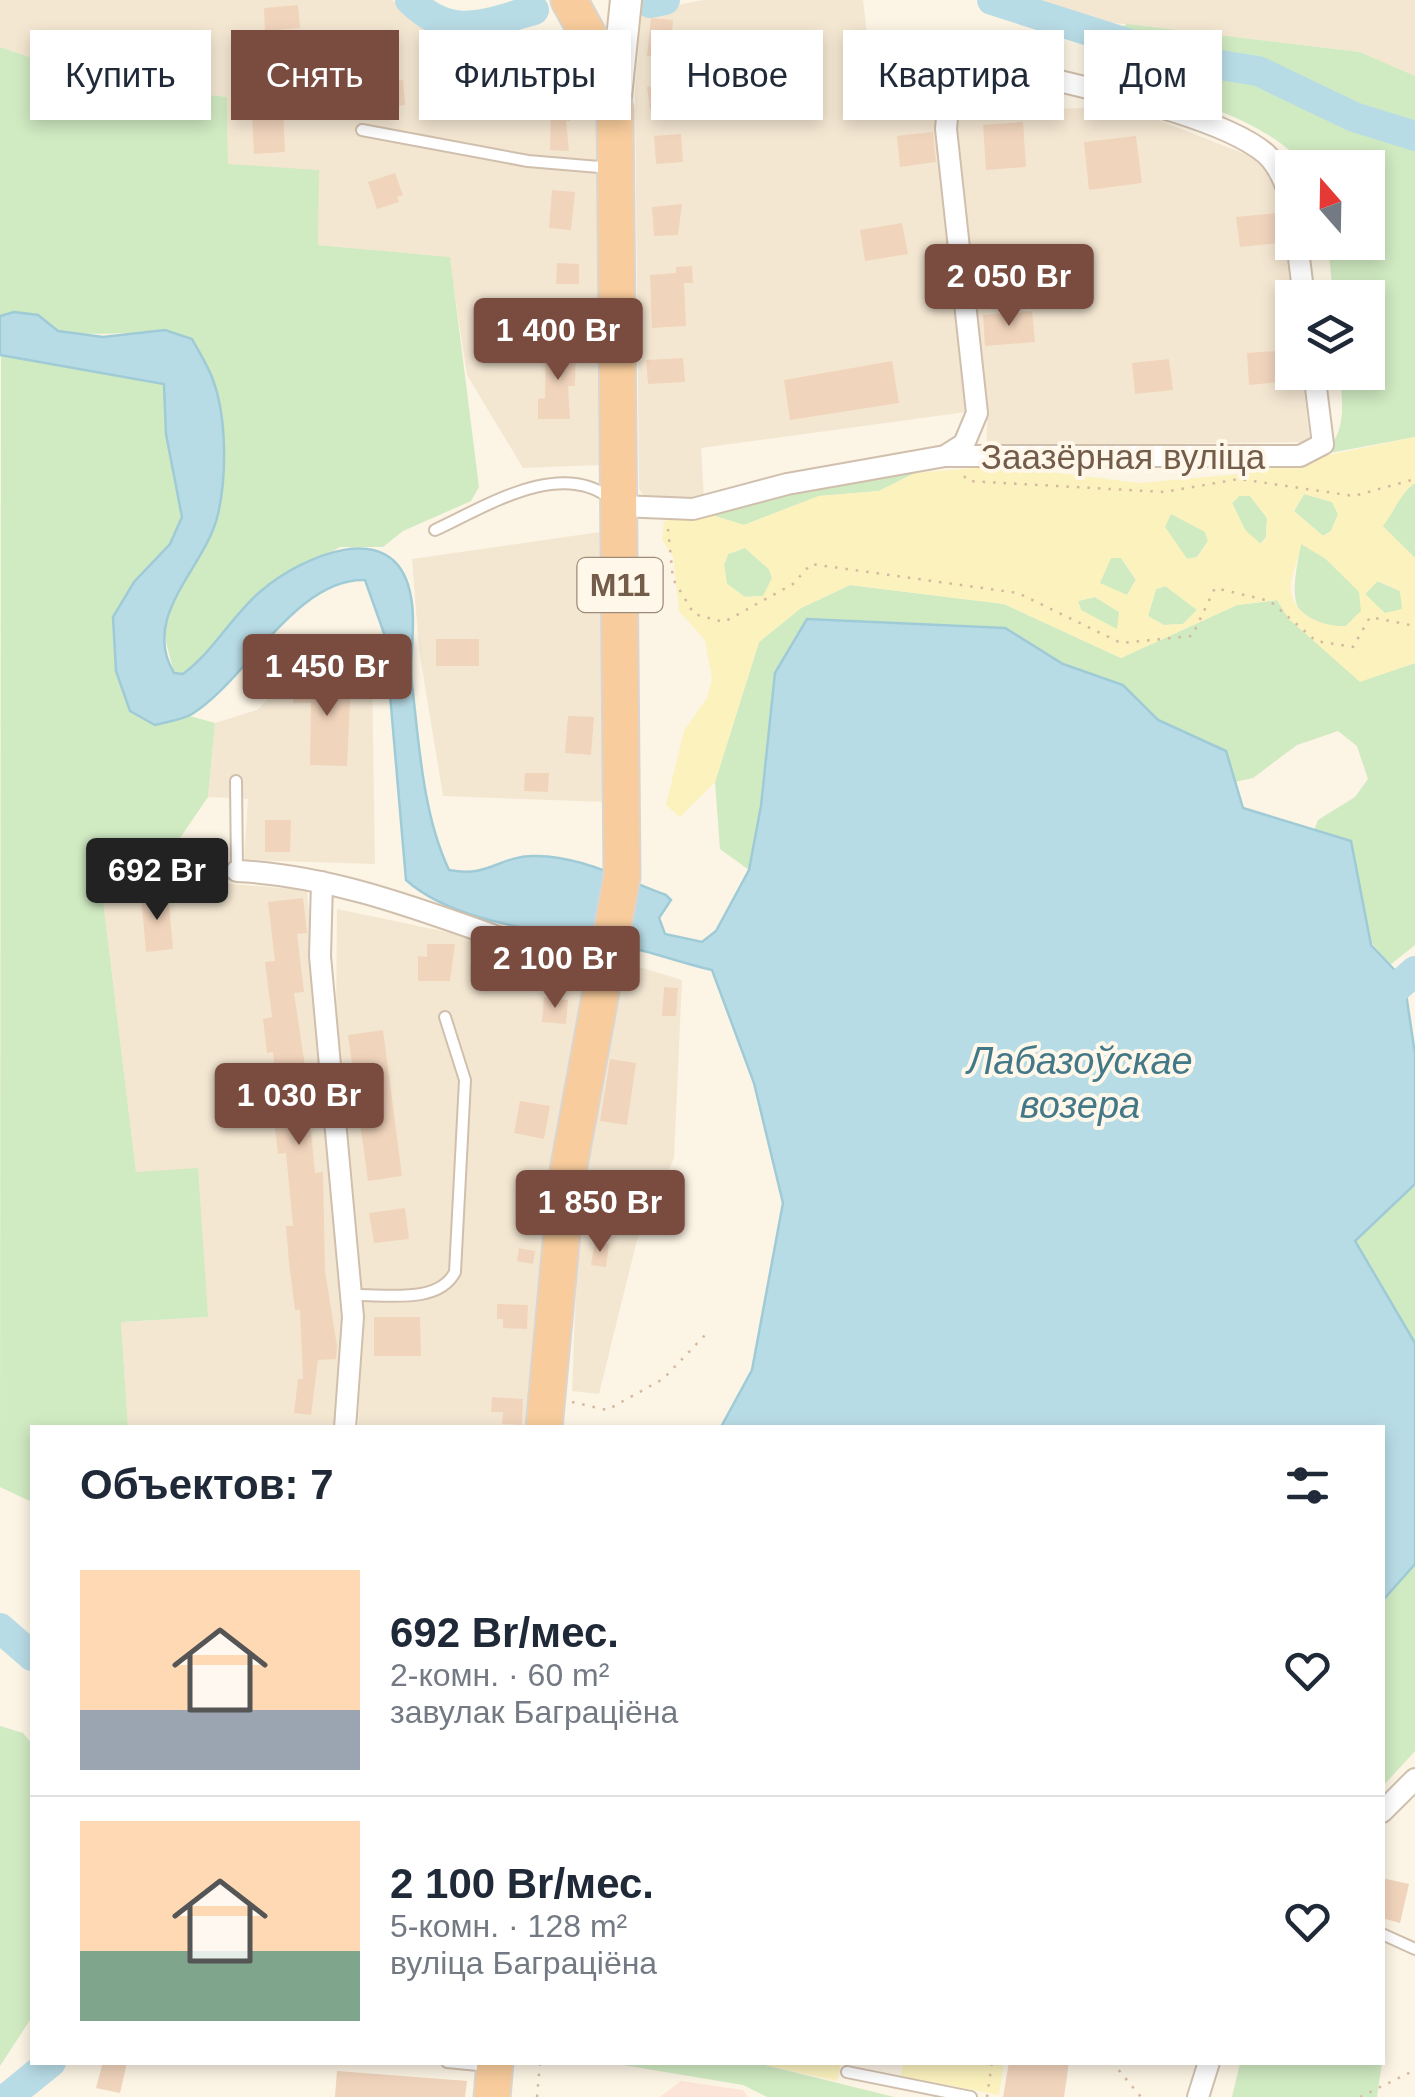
<!DOCTYPE html>
<html lang="ru">
<meta charset="utf-8">
<style>
body{margin:0;font-family:Helvetica,sans-serif;background:#f6f6f7;color:#1f2937;height:100vh;display:flex;flex-direction:column;font-size:38px;white-space:nowrap}
*{box-sizing:border-box;margin:0}
p{font-size:32px;color:#747a83}
.icon{flex:none;width:55px;height:55px;fill:none;stroke:currentColor;stroke-width:2;stroke-linecap:round;stroke-linejoin:round}
.map{position:relative;flex:1;overflow:hidden}
.side{position:absolute;left:30px;top:1425px;width:1355px;height:640px;display:flex;flex-direction:column;background:#fff;border-radius:0px;box-shadow:0 5px 15px #0003}
.side>*{flex:none}
.guide{position:absolute;left:30px;top:30px;width:1355px;height:90px;display:flex;gap:20px}
.needle{width:65px;rotate:340deg}
.tools{position:absolute;left:1275px;top:150px;display:grid;gap:20px}
.tools a{display:grid;place-items:center;width:110px;height:110px;border-radius:0px;background:#fff;box-shadow:0 5px 15px #0003;font-size:50px}
.price{position:absolute;translate:-50% -85px;padding:0 22px;border-radius:10px;background:#794c3f;color:#fff;font-size:32px;line-height:65px;filter:drop-shadow(0 2px 5px #0008)}
.price::after{content:'';position:absolute;left:50%;top:60px;width:30px;height:22px;margin-left:-15px;background:inherit;clip-path:polygon(0 0,100% 0,50% 100%)}
.price.active{background:#222;color:#fff}
ul{padding:0;list-style:none}
li{display:flex;align-items:center;gap:30px;height:250px;padding:0 50px}
li+li{border-top:2px solid #e0e1e3}
li span{display:grid;place-items:center;flex:none;width:280px;height:200px;border-radius:0px;color:#555}
li>.icon{margin-inline-start:auto}
span .icon{width:120px;height:120px;fill:#fffc;stroke-width:1}
li b{font-size:42px}
h2{display:flex;justify-content:space-between;align-items:center;height:120px;padding:0 50px;font-size:42px}
.chip{padding:0 35px;border-radius:0px;background:#fff;box-shadow:0 5px 15px #0003;font-size:35px;line-height:90px}
.chip.active{background:#794c3f;color:#fff}
.map>svg:first-child{display:block}
.residential{fill:#f4e7d2}
.commercial{fill:#fce5d8}
.green{fill:#d0eac2}
.sand{fill:#fbf2be;fill-rule:evenodd}
.water{fill:#b8dce6;stroke:#9fcbd7;stroke-width:2.5}
.lines{fill:none;stroke-linecap:round;stroke-linejoin:round}
.river{stroke:#b8dce6;stroke-width:30}
.building{fill:#f1d4bc}
.service-casing{stroke:#d0bfad;stroke-width:14}
.minor-casing{stroke:#d0bfad;stroke-width:24}
.secondary-casing{stroke:#d2bfaa;stroke-width:34}
.trunk-casing{stroke:#dbd5d0;stroke-width:39}
.path{stroke:#d6b89f;stroke-width:2.5;stroke-dasharray:2.5 8;stroke-linecap:butt}
.service{stroke:#fff;stroke-width:10}
.minor{stroke:#fff;stroke-width:20}
.secondary{stroke:#fff;stroke-width:30}
.trunk{stroke:#f8cc9c;stroke-width:35}
.labels{text-anchor:middle;dominant-baseline:central;stroke-width:8;stroke-linejoin:round;paint-order:stroke}
.shield{fill:#fff8ea;stroke:#9e8b7a;stroke-width:2.5}
.shield-label{font-size:32px;font-weight:bold;fill:#745c4a}
.street-label{font-size:35px;fill:#745c4a;stroke:#fff8ea}
.water-label{font-size:38px;font-style:italic;fill:#437888;stroke:#fff8ea}
</style>
<div class="map">
<svg width="1415" height="2097" viewBox="0 0 1415 2097">
<rect width="100%" height="100%" fill="#fcf4e4"/>
<path class="residential" d="M0 0H392L453 42 501 43 557 35 587 87 602 142 601 465 523 468 467 375 449 257 318 245 228 164 227 97 108 83 0 47Z
M703 0H863L875 104 1046 86 1047 109 1125 107 1253 157 1268 171 1283 208 1293 297 1292 372 1302 373 1310 442 986 446 988 409 701 448 704 499 644 496 639 489 635 94 641 12Z
M1023 0H1415V76L1360 52 1107 22Z
M600 532 607 802 443 796 419 650 412 559Z
M291 676H372L375 864 244 860 248 799 208 797 215 723 257 710Z
M220 883 307 890 346 1345 339 1427H128L121 1322 208 1317 136 1173 102 892Z
M337 909 471 937 470 964 585 978 547 1213 530 1427H358L362 1302 336 1026Z
M626 963 682 980 674 1158 637 1240 599 1394 572 1391 579 1204Z"/>
<path class="commercial" d="M681 2081 743 2090 748 2097H660Z"/>
<path class="green" d="M1127 24 1360 52 1415 76V437L1324 454C1348 429 1342 404 1340 373L1368 372V298L1333 297 1328 243 1368 242V168L1307 167C1258 112 1171 96 1103 75L1092 65 1089 49Z
M0 47 108 83 227 97 228 164 319 170 318 245 450 257 479 487 471 501 403 531 383 547H340L261 591 206 657 183 674 174 673 164 634 176 592 205 549 223 441 214 381 192 339C150 326 110 338 67 332 43 329 25 310 0 316Z
M1 355 164 383 166 434 182 517 170 543 134 582 155 725 190 716 215 723 208 797 180 838 109 870 102 892 136 1172 198 1168 208 1317 121 1322 128 1427 32 1428V1502L0 1487Z
M915 473 879 491 819 496 744 525 702 512 789 491Z
M1415 483V558L1382 526C1395 511 1399 494 1415 483Z
M1304 494 1332 502 1338 514 1331 531 1323 536 1294 511Z
M1239 496H1250L1267 518 1266 537 1260 544 1245 530 1232 503Z
M1170 513 1205 531 1208 541 1197 557 1187 559 1165 527Z
M1301 543 1326 559 1360 592 1361 611 1346 626C1280 630 1294 586 1301 543Z
M745 548 769 569 772 578 764 596 745 597 727 584 724 565 728 554Z
M1111 558H1121L1136 580 1127 595 1099 584Z
M1377 581 1400 591 1403 609 1385 614 1365 594Z
M850 585 1004 604 1121 658 1237 605 1277 600 1289 619 1360 681 1415 663V945L1390 965 1371 942 1351 842 1314 830 1318 820 1355 797 1368 779 1357 746 1338 731 1297 745 1253 778 1235 782 1226 751 1158 720 1123 685 1063 664 1005 628 761 806 749 870 720 849 715 782 759 642 801 608Z
M1166 586 1197 610 1183 624 1164 625 1148 616 1156 589Z
M1095 597 1119 612 1121 621 1117 630 1081 610 1078 601Z
M1415 1184V1343L1355 1241Z
M1415 1564V1751L1383 1786V1600Z
M0 1726 23 1733 32 1744V2017L0 2066Z
M611 2063H757L894 2097H767L743 2085Z
M1240 2063V2062L1382 2063 1377 2097H1232Z"/>
<path class="sand" d="M1415 437V483C1399 494 1395 511 1383 526L1415 558V663L1360 682 1289 619 1277 600 1237 605 1121 658 1004 604 850 585 801 608 759 642 715 782 680 817 666 805 684 731 707 698 712 679 705 640 679 611 673 556 662 540 664 521 702 512 744 525 819 496 879 491 915 473 999 466 1140 483 1238 474ZM1304 494 1332 502 1338 514 1331 531 1323 536 1294 511ZM1239 496H1250L1267 518 1266 537 1261 544 1245 530 1232 503ZM1171 514 1205 532 1208 541 1198 557 1187 559 1165 527ZM1301 544 1326 559 1359 592 1361 611 1346 626C1322 627 1287 613 1291 583 1293 570 1299 557 1301 544ZM745 548 769 569 772 578 763 596 745 597 727 584 724 565 728 554ZM1111 558H1121L1136 579 1127 595 1100 583ZM1378 581 1400 591 1402 609 1385 613 1365 594ZM1165 586 1197 610 1183 624 1164 625 1148 616 1156 589ZM1095 597 1119 612 1117 629 1081 610 1078 601Z
M757 2063H841L837 2081Z
M903 2063H1004L999 2095 901 2076Z"/>
<path class="water" d="M14 312 38 315 58 331 103 337 165 330 192 339C199 352 208 366 213 380 227 418 227 479 217 518 204 568 140 617 174 673L183 674C215 650 232 615 261 591 301 557 393 515 410 592 417 623 409 654 412 684 419 745 423 815 449 870 488 878 498 857 532 856 577 854 624 880 666 895L671 900 659 918 665 934 702 942 716 931 749 870 761 806 775 673 807 619 1005 628 1063 664 1123 685 1158 720 1226 751 1243 808 1351 841 1371 945 1404 980 1415 1054V1184L1355 1241 1415 1343V1564L1383 1600 1382 1428 721 1427 752 1370 783 1203 754 1083 712 970C681 963 653 952 623 946 558 932 457 926 406 880L385 636 365 580C295 578 247 680 192 714 182 720 166 722 155 725L130 711 116 671 113 617 134 582 170 544 182 517 166 434 164 384 0 355V316Z"/>
<g class="lines">
<path class="river" d="M410 0C451 41 484 24 534 10
M992 0 1174 58 1258 71 1354 117 1415 136
M650 3 665 0
M1376 1006 1415 971
M0 1628 32 1656
M8 2097 51 2062"/>
</g>
<path class="building" d="M298 5 300 28 265 31 264 8Z
M651 18 673 20 670 59 647 56Z
M339 65 347 89 319 99 310 75Z
M403 80 405 105 378 108 376 83Z
M678 83 681 106 650 110 647 87Z
M282 90 285 152 254 154 251 91Z
M551 108H571L570 121H566L569 151 550 150Z
M1023 122 1026 167 986 170 983 125Z
M933 132 936 162 900 167 897 136Z
M681 134 683 162 656 164 654 136Z
M1136 136 1142 183 1089 190 1084 142Z
M395 173 403 195 397 197 399 202 377 209 368 182Z
M552 190 575 192 571 230 549 228Z
M682 204 678 235 654 236 652 207Z
M1276 213 1279 243 1240 247 1236 217Z
M902 223 908 254 865 261 860 230Z
M557 263 579 264V284H556Z
M692 266 693 283H684L686 326 652 328 650 275 676 273V267Z
M1032 311 1035 342 985 346 983 315Z
M546 347H576L575 386H568L570 419H538V399L545 398Z
M1292 350V381L1249 385 1247 353Z
M683 358 685 382 648 384 646 360Z
M1169 359 1173 390 1135 394 1132 363Z
M892 361 899 403 790 420 784 380Z
M436 639H479V666H436Z
M293 680H351L347 766 310 765 311 703H293Z
M568 716 594 717 591 755 565 753Z
M525 773H549L548 792 524 791Z
M265 820H291L290 852H265Z
M168 894 173 949 146 952 141 896Z
M303 898 307 933 297 934 304 992 294 993 305 1066 310 1065 313 1100H308L315 1173 323 1172 325 1271 337 1346 336 1359 318 1360 311 1415 294 1413 298 1379H303L300 1310H295L289 1263 286 1226H293L286 1153 278 1154 274 1119 280 1118 273 1052 267 1053 263 1019 272 1017 265 962 275 961 268 902Z
M427 944H455L450 981H418V956L427 957Z
M664 987 678 988 676 1016H662Z
M544 997 568 1000 566 1024 542 1022Z
M383 1030 402 1176 368 1181 348 1035Z
M610 1059 636 1063 627 1125 600 1121Z
M520 1101 550 1106 544 1139 514 1133Z
M588 1186 608 1189 604 1212 585 1209Z
M405 1208 409 1239 374 1243 369 1213Z
M595 1242 609 1244 606 1267 591 1265Z
M519 1248 535 1251 533 1264 517 1261Z
M497 1304 528 1305 527 1329 503 1328V1319H497Z
M374 1317H420L421 1356H374Z
M492 1397 523 1399 522 1425 502 1424 503 1412H491Z
M1382 1878 1409 1884 1400 1923 1382 1918Z
M103 2062H127L120 2093 96 2088Z
M1009 2062H1069L1064 2097H1003Z
M337 2071 467 2081 465 2097H335Z"/>
<g class="lines">
<g class="service-casing">
<path id="service" d="M362 130 528 161 611 168
M435 530C485 507 560 458 611 499
M128 880 237 871 236 781
M352 1295C385 1294 438 1305 455 1272L465 1080 445 1017
M1382 1934 1415 1949
M447 2062 489 2066
M847 2072 971 2097"/>
</g>
<g class="minor-casing">
<path id="minor" d="M1297 242 1304 298
M946 456H1300L1323 444 1314 372
M620 506 693 509 787 484 945 456 964 444 977 413 946 129C949 82 965 65 1014 70 1076 86 1220 114 1266 154 1280 167 1290 192 1292 210
M237 871C366 877 483 938 605 972
M322 882 320 956 353 1317 345 1428
M1382 1812 1415 1779
M1198 2097 1209 2062"/>
</g>
<g class="secondary-casing">
<path id="secondary" d="M615 106 626 0"/>
</g>
<g class="trunk-casing">
<path id="trunk" d="M544 1428 567 1177 622 877 615 109 591 40 569 0
M492 2097 495 2062"/>
</g>
<path class="path" d="M964 476 968 481 1164 492 1239 479 1354 496 1415 479
M668 529 673 579 694 614 724 622 793 584 811 564 1018 593 1121 643 1192 636 1215 588 1270 601 1316 641 1353 647 1370 617 1415 626
M572 1402 607 1410 663 1379 709 1331
M1112 2062 1141 2097
M537 2097 540 2062
M987 2097 992 2062
M1360 2097 1415 2070"/>
<use href="#service" class="service"/>
<use href="#minor" class="minor"/>
<use href="#secondary" class="secondary"/>
<use href="#trunk" class="trunk"/>
</g>
<g class="labels">
<rect class="shield" x="577.5" y="558" width="85" height="54" rx="8"/>
<g class="shield-label">
<text x="620" y="585">М11</text>
</g>
<g class="street-label">
<text x="1123" y="456">Заазёрная вуліца</text>
</g>
<g class="water-label">
<text x="1080" y="1061">Лабазоўскае<tspan x="1080" dy="44">возера</tspan></text>
</g>
</g>
</svg>
<div class="tools">
<a><svg class="needle" viewBox="-14 -14 28 28"><path d="M0-13l5 13h-10z" fill="#e53935"/><path d="M0 13l5-13h-10z" fill="#747a83"/></svg></a>
<a><svg class="icon" aria-label="layers" viewBox="0 0 24 24"><path d="M12 4l9 5-9 5-9-5zM3 14l9 5 9-5"/></svg></a>
</div>
<b class="price" style="left:1009px;top:329px">2 050 Br</b>
<b class="price" style="left:558px;top:383px">1 400 Br</b>
<b class="price" style="left:327px;top:719px">1 450 Br</b>
<b class="price active" style="left:157px;top:923px">692 Br</b>
<b class="price" style="left:555px;top:1011px">2 100 Br</b>
<b class="price" style="left:299px;top:1148px">1 030 Br</b>
<b class="price" style="left:600px;top:1255px">1 850 Br</b>
<div class="guide">
<a class="chip">Купить</a>
<a class="chip active">Снять</a>
<a class="chip">Фильтры</a>
<a class="chip">Новое</a>
<a class="chip">Квартира</a>
<a class="chip">Дом</a>
</div>
<section class="side">
<h2>Объектов: 7<svg class="icon" aria-label="filters" viewBox="0 0 24 24"><path d="M4 7h16M4 17h16"/><circle cx="9" cy="7" r="2"/><circle cx="15" cy="17" r="2"/></svg></h2>
<ul>
<li><span style="background:linear-gradient(#ffd9b3 70%,#9aa5b1 0)"><svg class="icon" aria-label="home" viewBox="0 0 24 24"><path d="M3 11l9-7 9 7M6 9v11h12V9"/></svg></span><div><b>692 Br/мес.</b><p>2-комн. · 60 m²</p><p>завулак Баграціёна</p></div><svg class="icon" aria-label="heart" viewBox="0 0 24 24"><path d="M12 20l-8-8c-3-5 5-10 8-4 3-6 11-1 8 4z"/></svg></li>
<li><span style="background:linear-gradient(#ffd9b3 65%,#7fa58c 0)"><svg class="icon" aria-label="home" viewBox="0 0 24 24"><path d="M3 11l9-7 9 7M6 9v11h12V9"/></svg></span><div><b>2 100 Br/мес.</b><p>5-комн. · 128 m²</p><p>вуліца Баграціёна</p></div><svg class="icon" aria-label="heart" viewBox="0 0 24 24"><path d="M12 20l-8-8c-3-5 5-10 8-4 3-6 11-1 8 4z"/></svg></li>
</ul>
</section>
</div>
